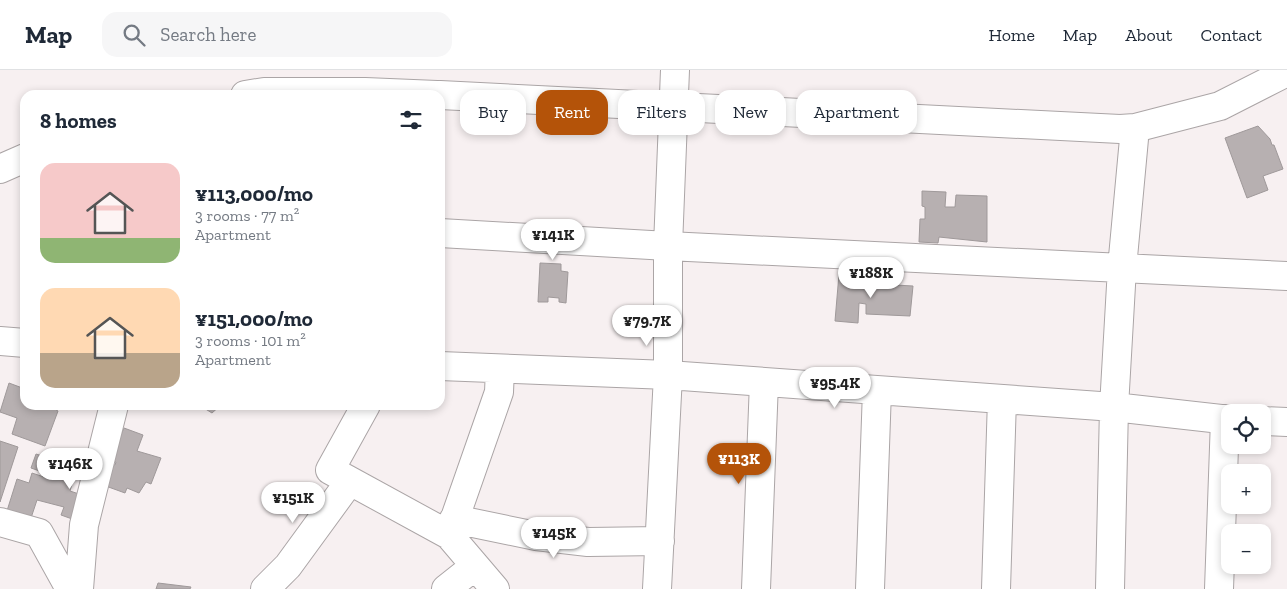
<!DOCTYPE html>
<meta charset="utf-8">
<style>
body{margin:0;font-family:"Zilla Slab",serif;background:#f6f6f7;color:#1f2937;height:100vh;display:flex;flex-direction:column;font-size:19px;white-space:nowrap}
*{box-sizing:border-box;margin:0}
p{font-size:16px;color:#747a83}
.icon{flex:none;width:28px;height:28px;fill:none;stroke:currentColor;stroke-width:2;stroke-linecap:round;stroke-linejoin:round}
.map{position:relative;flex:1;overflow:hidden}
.panel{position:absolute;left:20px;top:20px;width:425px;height:320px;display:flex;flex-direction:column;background:#fff;border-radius:15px;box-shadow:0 2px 8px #0003}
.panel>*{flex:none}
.guide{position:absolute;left:460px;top:20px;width:475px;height:45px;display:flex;gap:10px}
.fabs{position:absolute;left:1221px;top:334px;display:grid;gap:10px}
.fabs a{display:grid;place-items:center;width:50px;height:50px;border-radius:10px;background:#fff;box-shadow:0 2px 8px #0003;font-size:25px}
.price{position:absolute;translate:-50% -42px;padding:0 11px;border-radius:18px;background:#fff;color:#222;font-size:16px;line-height:32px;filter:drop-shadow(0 1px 2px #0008)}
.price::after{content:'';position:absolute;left:50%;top:30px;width:15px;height:11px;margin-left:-8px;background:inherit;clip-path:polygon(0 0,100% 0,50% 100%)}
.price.selected{background:#b45309;color:#fff}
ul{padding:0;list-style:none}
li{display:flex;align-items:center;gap:15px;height:125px;padding:0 20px}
li span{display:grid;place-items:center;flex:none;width:140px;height:100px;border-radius:15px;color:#555}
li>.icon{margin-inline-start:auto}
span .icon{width:60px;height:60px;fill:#fffc;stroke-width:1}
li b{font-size:21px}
h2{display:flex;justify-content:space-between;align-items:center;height:60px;padding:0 20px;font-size:21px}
.chip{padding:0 18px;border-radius:15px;background:#fff;box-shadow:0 2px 8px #0003;font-size:18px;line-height:45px}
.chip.selected{background:#b45309;color:#fff}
header{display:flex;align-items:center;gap:30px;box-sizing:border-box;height:70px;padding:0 25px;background:#fff;border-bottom:1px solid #e0e1e3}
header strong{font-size:24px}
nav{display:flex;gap:28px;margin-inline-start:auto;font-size:18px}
.search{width:350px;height:45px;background:#f6f6f7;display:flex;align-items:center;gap:12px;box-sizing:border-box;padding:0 18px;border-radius:15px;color:#747a83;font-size:19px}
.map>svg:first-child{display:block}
.building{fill:#b7b0b1;stroke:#9f999a}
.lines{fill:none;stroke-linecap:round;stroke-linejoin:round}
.minor-casing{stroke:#aba5a6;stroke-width:30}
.minor{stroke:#fff;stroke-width:28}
</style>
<header>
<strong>Map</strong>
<div class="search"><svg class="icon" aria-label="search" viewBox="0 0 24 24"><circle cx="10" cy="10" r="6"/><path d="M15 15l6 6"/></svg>Search here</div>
<nav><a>Home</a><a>Map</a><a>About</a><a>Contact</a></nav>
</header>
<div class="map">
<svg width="1287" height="519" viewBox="0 0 1287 519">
<rect width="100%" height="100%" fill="#f7f0f1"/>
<path class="building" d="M1258 56 1270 69 1272 75H1274L1283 99 1263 106 1268 120 1247 128 1225 68Z
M922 121 946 122 945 137H955L956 125 987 126V172L939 167 938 173 919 172 920 149H925V137L922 136Z
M540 193 561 194V201L568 202 566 233 559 232V228L548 227V232H538Z
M839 204 860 206V213L913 216 910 246 866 244V234L859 233 858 253 835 251Z
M9 313 25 319V335H58L56 340 58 341 45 376 12 364 17 348 0 342Z
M199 335H221L212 343Z
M124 358 143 365 137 381 161 388 151 414 146 412 139 423 127 418 125 423 103 415 108 393 115 395 116 392 110 390Z
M0 371 18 377 0 432Z
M36 384 77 397 70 421 79 424 75 450 61 445 64 437 37 430 30 451 6 444 17 409 29 413 32 403 47 408 48 404 31 398Z
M158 513 191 517 190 519H156Z"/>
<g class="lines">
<g class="minor-casing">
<path id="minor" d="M245 25 264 22H365L437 25
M440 25 1120 59 1135 58 1220 36 1287 2
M0 99 25 88
M440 163 668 176 1287 206
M0 271 25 273
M440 296 668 305 1114 337 1230 350
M366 335 330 400 449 465 495 519
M1262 351 1287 352
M454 449 536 466 588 472 660 471
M0 452 39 463 70 519
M449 465 499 322 500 299
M79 519 84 455 114 335
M265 519 288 496 350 411
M446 519 475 496
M657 519 668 305V176L675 0
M756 519 764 312
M870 519 877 320
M996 519 1002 329
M1110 519 1114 337 1122 198 1135 58
M1219 519 1225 349"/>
</g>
<use href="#minor" class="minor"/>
</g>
</svg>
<div class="fabs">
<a><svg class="icon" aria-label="locate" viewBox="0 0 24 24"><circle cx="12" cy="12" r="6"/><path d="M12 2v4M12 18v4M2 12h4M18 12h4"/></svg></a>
<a>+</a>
<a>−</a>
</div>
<b class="price" style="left:553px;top:191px">¥141K</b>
<b class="price" style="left:871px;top:229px">¥188K</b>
<b class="price" style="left:647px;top:277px">¥79.7K</b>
<b class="price" style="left:835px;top:339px">¥95.4K</b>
<b class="price selected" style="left:739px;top:415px">¥113K</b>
<b class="price" style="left:70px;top:420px">¥146K</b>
<b class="price" style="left:293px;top:454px">¥151K</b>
<b class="price" style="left:554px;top:489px">¥145K</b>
<div class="guide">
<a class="chip">Buy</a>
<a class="chip selected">Rent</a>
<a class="chip">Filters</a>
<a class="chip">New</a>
<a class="chip">Apartment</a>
</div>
<section class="panel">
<h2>8 homes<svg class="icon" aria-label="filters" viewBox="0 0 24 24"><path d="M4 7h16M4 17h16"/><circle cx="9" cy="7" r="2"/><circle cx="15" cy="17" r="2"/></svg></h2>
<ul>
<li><span style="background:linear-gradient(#f6c9c9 75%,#8fb573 0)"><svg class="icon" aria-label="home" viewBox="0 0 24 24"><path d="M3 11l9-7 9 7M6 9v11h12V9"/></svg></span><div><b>¥113,000/mo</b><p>3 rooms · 77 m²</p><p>Apartment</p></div></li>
<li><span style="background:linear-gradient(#ffd9b3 65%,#b9a48a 0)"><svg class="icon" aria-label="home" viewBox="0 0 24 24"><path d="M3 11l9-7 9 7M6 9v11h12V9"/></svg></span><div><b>¥151,000/mo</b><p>3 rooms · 101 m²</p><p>Apartment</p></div></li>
</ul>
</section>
</div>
